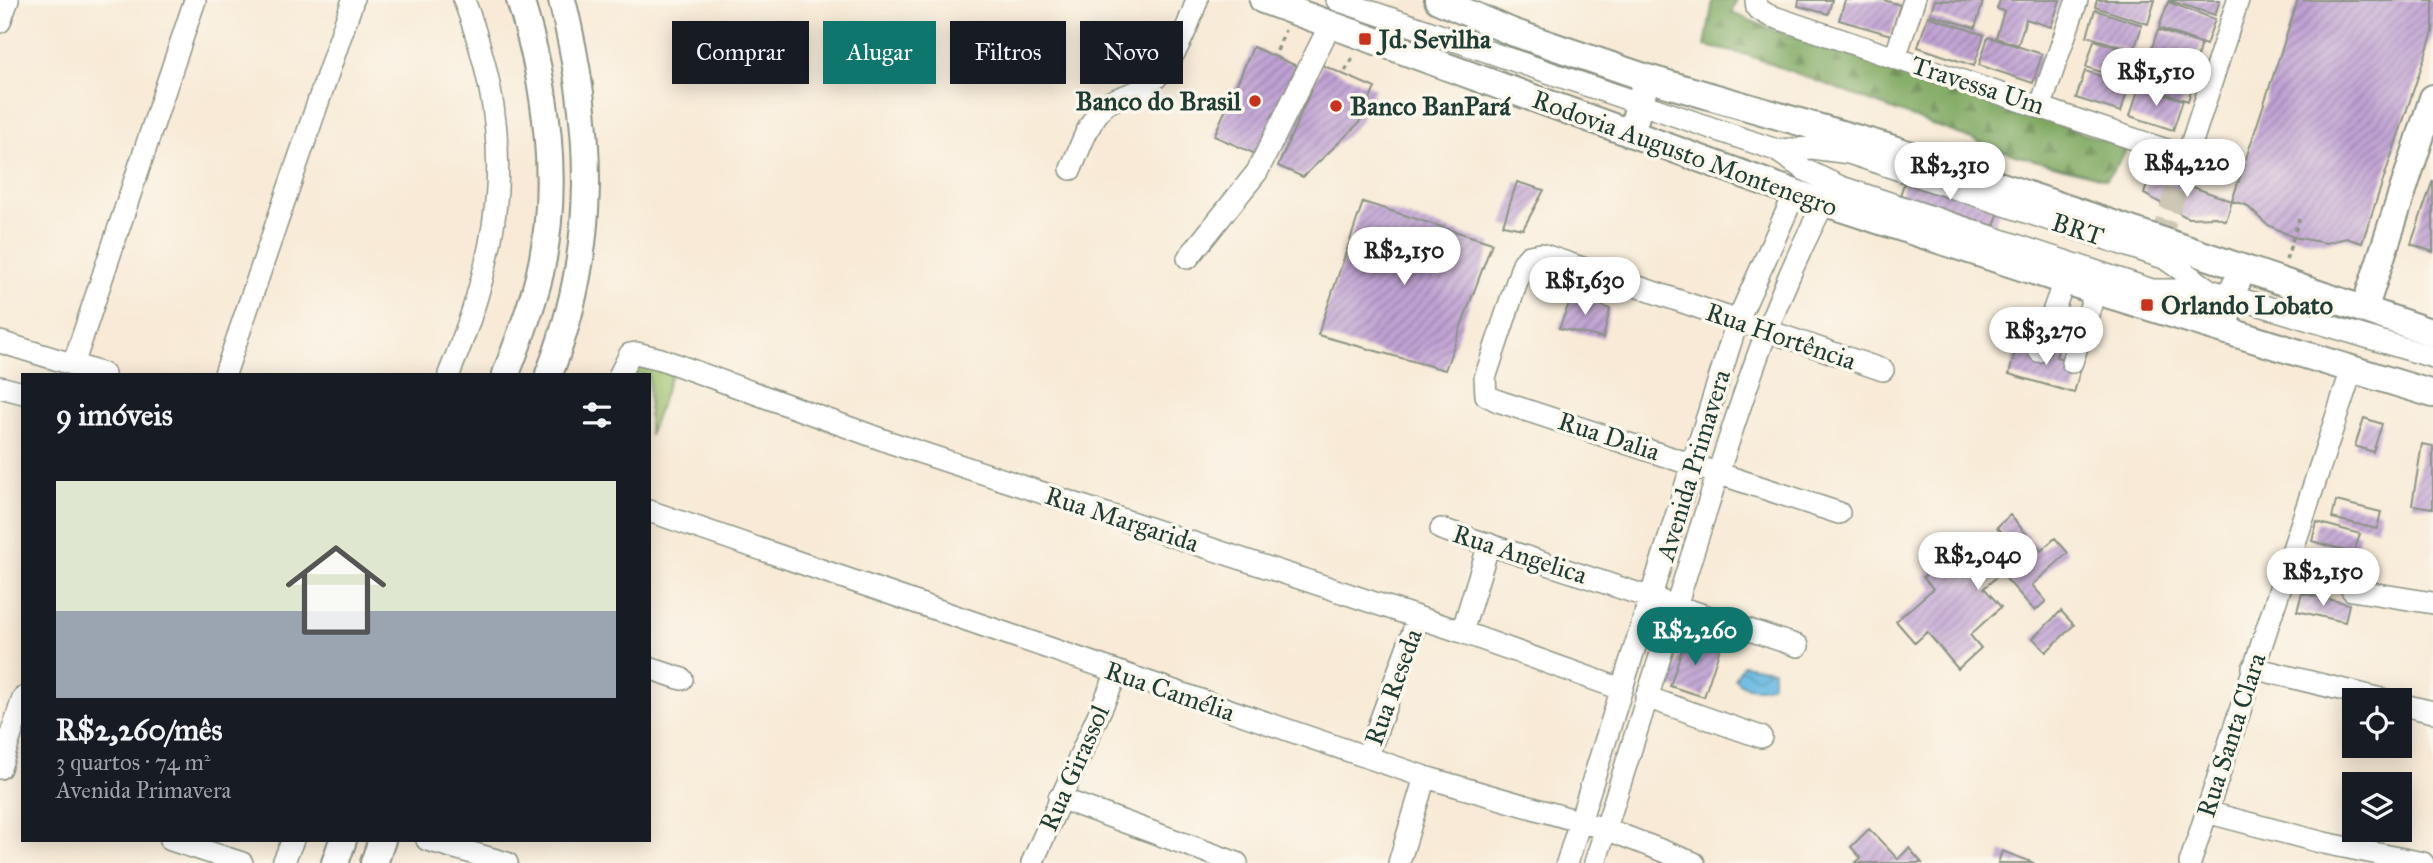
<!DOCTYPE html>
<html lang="pt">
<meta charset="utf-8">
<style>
body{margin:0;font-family:"IM FELL Great Primer",serif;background:#20242c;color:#f1f3f6;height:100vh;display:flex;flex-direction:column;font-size:26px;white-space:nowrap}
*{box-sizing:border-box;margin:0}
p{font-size:23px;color:#9ea1a6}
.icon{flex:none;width:38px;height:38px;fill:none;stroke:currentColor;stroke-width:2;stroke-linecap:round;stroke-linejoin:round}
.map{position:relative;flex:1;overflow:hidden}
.sheet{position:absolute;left:21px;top:373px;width:630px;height:469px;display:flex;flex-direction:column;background:#171b24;border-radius:0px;box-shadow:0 4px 18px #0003}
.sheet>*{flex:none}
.banner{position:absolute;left:672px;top:21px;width:665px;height:63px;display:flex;gap:14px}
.controls{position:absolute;left:2342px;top:688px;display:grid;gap:14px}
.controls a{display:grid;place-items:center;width:70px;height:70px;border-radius:0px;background:#171b24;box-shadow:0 4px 18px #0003;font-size:35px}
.price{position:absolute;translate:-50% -60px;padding:0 16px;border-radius:24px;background:#fff;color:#222;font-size:23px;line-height:46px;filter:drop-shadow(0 2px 4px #0008)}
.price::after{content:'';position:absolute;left:50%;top:42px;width:21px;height:16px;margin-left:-10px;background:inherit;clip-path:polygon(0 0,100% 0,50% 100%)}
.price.current{background:#0f766e;color:#fff}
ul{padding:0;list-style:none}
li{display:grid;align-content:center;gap:14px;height:371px;padding:0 35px}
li+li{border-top:2px solid #363941}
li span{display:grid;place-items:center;height:217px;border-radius:0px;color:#555}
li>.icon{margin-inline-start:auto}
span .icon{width:126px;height:126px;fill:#fffc;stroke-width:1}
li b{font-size:30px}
h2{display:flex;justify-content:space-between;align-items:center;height:84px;padding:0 35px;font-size:30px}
.tag{padding:0 24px;border-radius:0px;background:#171b24;box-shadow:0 4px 18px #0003;font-size:24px;line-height:63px}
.tag.current{background:#0f766e;color:#fff}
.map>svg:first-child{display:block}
.green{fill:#9ec26c;stroke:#5e8050;stroke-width:2}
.forest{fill:url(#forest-firs);stroke:#4e724a;stroke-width:2}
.water{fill:url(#water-waves);stroke:#427a8b;stroke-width:2}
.building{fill:url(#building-hatch)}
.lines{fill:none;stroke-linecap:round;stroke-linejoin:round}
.minor-tunnel{stroke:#cdc7b6;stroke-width:21;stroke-dasharray:21 10;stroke-linecap:butt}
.minor-casing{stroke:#8c9485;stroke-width:24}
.major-casing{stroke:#8c9485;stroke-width:30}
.path{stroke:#8c9485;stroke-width:3.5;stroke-dasharray:5 5;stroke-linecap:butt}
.minor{stroke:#fff;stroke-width:21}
.major{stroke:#fff;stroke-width:26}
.poi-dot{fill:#c8321e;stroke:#fbf7ec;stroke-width:2.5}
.labels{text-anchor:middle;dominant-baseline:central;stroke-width:7;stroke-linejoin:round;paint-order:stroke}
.poi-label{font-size:26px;font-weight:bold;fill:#1f3d34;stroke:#fbf7ec;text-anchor:start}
.street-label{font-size:26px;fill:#1f3d34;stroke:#fbf7ec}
</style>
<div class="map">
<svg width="2433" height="863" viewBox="0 0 2433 863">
<defs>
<pattern id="forest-firs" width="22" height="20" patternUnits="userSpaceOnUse" patternTransform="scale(1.75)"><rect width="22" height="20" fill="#7ea860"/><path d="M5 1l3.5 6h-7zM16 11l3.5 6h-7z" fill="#678a50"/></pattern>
<pattern id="water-waves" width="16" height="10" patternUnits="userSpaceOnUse" patternTransform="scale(1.75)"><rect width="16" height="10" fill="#66b8e2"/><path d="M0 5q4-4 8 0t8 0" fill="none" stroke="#5397b8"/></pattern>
<pattern id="building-hatch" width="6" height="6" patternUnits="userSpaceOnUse" patternTransform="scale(1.75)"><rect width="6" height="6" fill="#bfa1d3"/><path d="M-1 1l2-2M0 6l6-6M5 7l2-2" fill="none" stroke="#9b84ac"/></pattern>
</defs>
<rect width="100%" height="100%" fill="#fbf7ec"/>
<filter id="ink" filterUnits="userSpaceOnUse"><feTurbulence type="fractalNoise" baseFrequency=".0143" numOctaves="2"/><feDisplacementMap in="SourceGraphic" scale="14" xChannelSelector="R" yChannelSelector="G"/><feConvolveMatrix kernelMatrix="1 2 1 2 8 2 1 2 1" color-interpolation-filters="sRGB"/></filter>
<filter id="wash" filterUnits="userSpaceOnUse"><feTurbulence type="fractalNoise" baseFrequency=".00686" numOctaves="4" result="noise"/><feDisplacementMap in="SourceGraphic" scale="28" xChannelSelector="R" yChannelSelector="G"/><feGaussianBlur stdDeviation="1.57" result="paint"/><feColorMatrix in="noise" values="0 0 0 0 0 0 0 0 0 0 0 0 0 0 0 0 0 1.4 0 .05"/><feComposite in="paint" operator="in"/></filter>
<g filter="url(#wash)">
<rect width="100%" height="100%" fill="#f8ead6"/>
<path class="green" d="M637 354 674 367 649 436V374H630Z"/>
<path class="forest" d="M1713 0H1736L1732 13 1778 32 1848 51 2128 149 2107 179 2014 155 1747 55 1705 46Z"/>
<path class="water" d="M1743 665 1773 670V684C1763 690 1743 690 1735 679Z"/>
<g id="blocks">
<path class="building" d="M1799 0H1832L1828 14 1798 6Z
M1845 0H1884L1900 5 1891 35 1839 20Z
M1935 0 1983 2 1975 28 1930 14Z
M2000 0H2060L2051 27 2026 19 2018 45 1996 38 2004 11 1997 9Z
M2097 0H2155L2148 24 2095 7Z
M2168 0H2220L2215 15Z
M2298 0H2433V32L2362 243 2346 238 2326 243 2293 237 2266 224 2246 205 2232 201Z
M2168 2 2215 19 2206 45 2159 28Z
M2095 10 2142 25 2134 51 2087 36Z
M1928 16 1984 35 1974 66 1918 47Z
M2158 30 2201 44 2193 70 2149 56Z
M1988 37 2042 54 2033 83 1979 65Z
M2094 40 2138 54 2130 81 2086 67Z
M1253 47 1297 66 1258 155 1214 136Z
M2150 59 2196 74 2188 101 2142 86Z
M1322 65 1375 88 1359 123 1303 177 1278 166Z
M2085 71 2129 85 2121 112 2076 98Z
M2139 87 2183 100 2173 130 2130 116Z
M2151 172 2232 201 2226 221 2216 217 2188 218 2144 194Z
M1906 178 2000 209 1994 226 1900 195Z
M2433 180V252L2411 244Z
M1517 182 1544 190 1523 229 1503 225Z
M1363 202 1492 243 1445 370 1318 335Z
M1573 294 1610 309 1603 338 1559 328Z
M2047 340 2060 344 2056 357 2082 364 2074 393 2009 374 2017 345 2043 353Z
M2364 418 2382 424 2373 452 2355 446Z
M2422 444 2433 446V508L2412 505Z
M2336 501 2381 512 2377 529 2332 518Z
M2010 515 2041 551 2055 538 2068 553 2032 585 2046 601 2035 611 2001 573 1984 588 2001 607 1970 635 1981 648 1958 669 1927 632 1915 643 1896 621 1933 589 1923 577 1946 556 1963 576 2007 538 1997 527Z
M2317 522 2360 534 2354 553 2312 541Z
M2302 593 2349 604 2345 622 2297 611Z
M2061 611 2074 625 2046 652 2033 638Z
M1686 637 1720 648 1704 697 1670 686Z
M1869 829 1898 859 1909 848 1922 863H1855L1861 858 1851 847Z
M2002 851 2034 863H1998Z"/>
</g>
</g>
<g filter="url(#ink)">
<use href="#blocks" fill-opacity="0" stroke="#8c9485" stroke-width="2"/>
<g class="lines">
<path class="minor-tunnel" d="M2160 240 2187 157"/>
<g class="minor-casing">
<path id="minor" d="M1337 0 1776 150 1805 170 1841 187 2152 290H2210L2433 357
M1756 0 1757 8 1768 15 2187 157 2238 0
M0 22 8 0
M1895 58 1914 0
M2041 105 2077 0
M1776 150 1812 148 1849 153 2164 258 2210 290
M1071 169C1080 148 1088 122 1104 106 1116 96 1136 95 1148 85 1173 65 1187 29 1197 0
M1188 258 1257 172 1330 25
M0 342 104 374
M2039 351 2064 281
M2072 362 2096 290
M73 365 195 0
M225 374 353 0
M449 374C504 242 517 137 464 0
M620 374 630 354 636 353 661 359 889 442 1462 632 1621 689
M0 387 23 393
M649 511 1425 777 1606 829 1694 863
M1839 513 1498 401 1486 395 1485 378 1523 263 1529 256 1541 254 1883 370
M1441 529 1798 646
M2352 590 2433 603
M1462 632 1489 544
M649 668 682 679
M2253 668 2385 700
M1646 697 1761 737
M2399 704 2433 712
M1367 757 1418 618
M0 768 23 698
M1059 798 1237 863
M2206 812 2324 843 2423 863
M171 840 242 863
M427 840 507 863
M283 863 293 840
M1032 863 1117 673
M1399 863 1425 777
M1567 863 1737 322 1795 193
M1595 863C1632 747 1668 630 1705 514 1739 408 1772 301 1824 203
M2190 863 2352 369"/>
</g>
<g class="major-casing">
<path id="major" d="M1263 0 1795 193 2064 281 2433 394
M1438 0 1512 32 1647 78 1890 148 2433 333
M1631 133 1647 78
M2364 310 2433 98
M2225 328 2230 296 2243 270
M506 374C518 342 532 308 540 273 560 184 547 86 520 0
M549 374C598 249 594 129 562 0
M335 863 343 840
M374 863 382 840"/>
</g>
<path class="path" d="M1277 51 1285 30
M1345 71 1355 55
M2286 260 2299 219"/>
<use href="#minor" class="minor"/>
<use href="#major" class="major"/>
</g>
</g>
<g class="poi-dot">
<rect x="1358" y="32" width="14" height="14" rx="3.5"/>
<circle cx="1255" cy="101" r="7"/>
<circle cx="1336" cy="106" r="7"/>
<rect x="2140" y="298" width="14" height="14" rx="3.5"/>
</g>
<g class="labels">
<g class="poi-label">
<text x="1379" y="39">Jd. Sevilha</text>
<text x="1241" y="101" text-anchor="end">Banco do Brasil</text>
<text x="1350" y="106">Banco BanPará</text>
<text x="2161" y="305">Orlando Lobato</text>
</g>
<g class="street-label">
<text transform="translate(1978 85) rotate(18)">Travessa Um</text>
<text transform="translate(1685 153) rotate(20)">Rodovia Augusto Montenegro</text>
<text transform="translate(2078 229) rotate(18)">BRT</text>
<text transform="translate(1781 336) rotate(19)">Rua Hortência</text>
<text transform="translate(1609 436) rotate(18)">Rua Dalia</text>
<text transform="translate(1693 465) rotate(-73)">Avenida Primavera</text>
<text transform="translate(1122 519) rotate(18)">Rua Margarida</text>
<text transform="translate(1520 554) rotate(18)">Rua Angelica</text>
<text transform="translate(1393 687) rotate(-70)">Rua Reseda</text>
<text transform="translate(1170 691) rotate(19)">Rua Camélia</text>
<text transform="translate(2231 735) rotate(-72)">Rua Santa Clara</text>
<text transform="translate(1074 768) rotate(-66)">Rua Girassol</text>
</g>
</g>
</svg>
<div class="controls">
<a><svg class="icon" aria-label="locate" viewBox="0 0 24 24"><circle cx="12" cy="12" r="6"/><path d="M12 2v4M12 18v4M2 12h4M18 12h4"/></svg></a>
<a><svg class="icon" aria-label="layers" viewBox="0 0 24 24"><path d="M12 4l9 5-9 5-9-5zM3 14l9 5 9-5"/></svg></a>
</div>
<b class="price" style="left:2156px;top:108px">R$1,510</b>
<b class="price" style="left:2187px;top:199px">R$4,220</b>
<b class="price" style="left:1950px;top:202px">R$2,310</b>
<b class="price" style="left:1404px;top:287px">R$2,150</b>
<b class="price" style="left:1585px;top:317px">R$1,630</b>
<b class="price" style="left:2046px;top:367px">R$3,270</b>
<b class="price" style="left:1978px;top:592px">R$2,040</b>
<b class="price" style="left:2323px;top:608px">R$2,150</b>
<b class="price current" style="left:1695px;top:667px">R$2,260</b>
<div class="banner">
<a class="tag">Comprar</a>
<a class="tag current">Alugar</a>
<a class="tag">Filtros</a>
<a class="tag">Novo</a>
</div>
<section class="sheet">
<h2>9 imóveis<svg class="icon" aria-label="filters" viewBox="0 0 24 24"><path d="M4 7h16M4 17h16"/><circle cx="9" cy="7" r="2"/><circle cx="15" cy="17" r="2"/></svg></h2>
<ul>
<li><span style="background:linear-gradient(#dfe7d0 60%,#9aa5b1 0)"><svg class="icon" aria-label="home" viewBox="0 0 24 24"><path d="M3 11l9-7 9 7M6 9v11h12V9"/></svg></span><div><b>R$2,260/mês</b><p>3 quartos · 74 m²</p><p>Avenida Primavera</p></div></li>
</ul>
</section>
</div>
